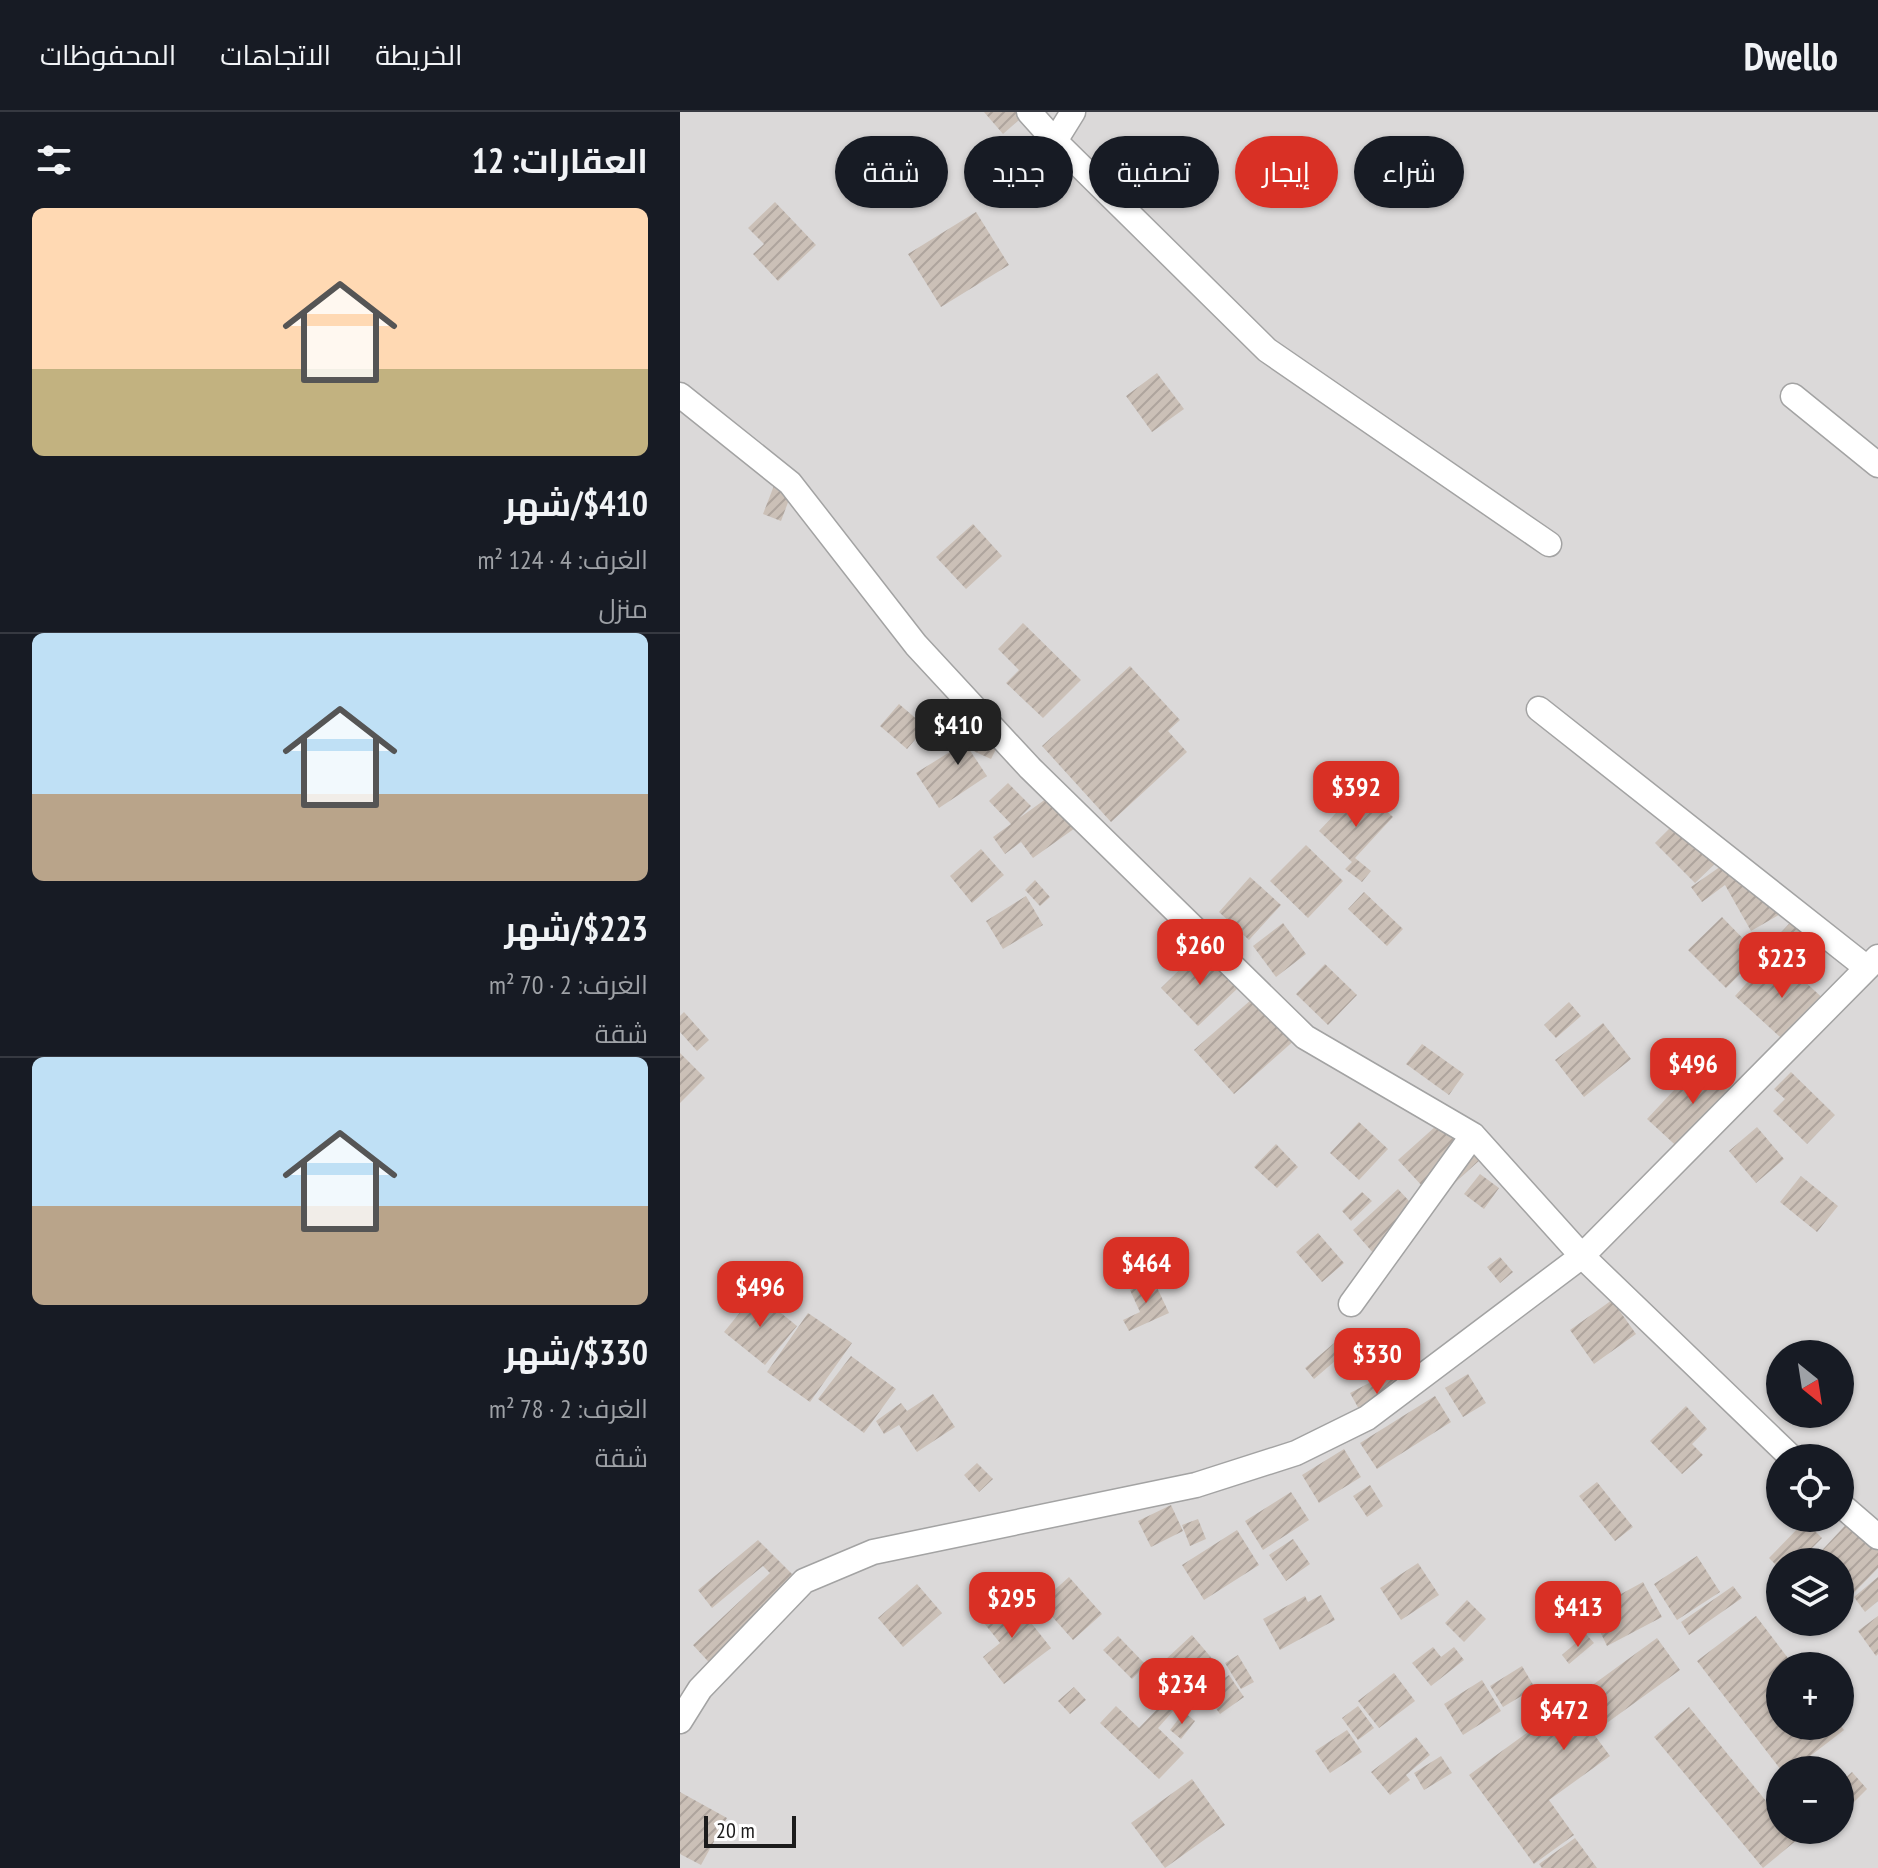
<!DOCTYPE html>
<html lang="ar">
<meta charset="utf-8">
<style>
body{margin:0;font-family:"PT Sans Narrow",Cairo,sans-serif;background:#20242c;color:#f1f3f6;direction:rtl;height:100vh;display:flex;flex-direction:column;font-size:30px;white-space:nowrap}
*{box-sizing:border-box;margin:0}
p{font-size:26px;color:#9ea1a6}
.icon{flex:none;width:44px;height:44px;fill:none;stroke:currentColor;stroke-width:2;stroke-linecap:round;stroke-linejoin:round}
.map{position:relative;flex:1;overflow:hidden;direction:ltr}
.sheet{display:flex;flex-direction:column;background:#171b24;width:680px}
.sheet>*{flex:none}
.guide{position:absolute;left:24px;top:24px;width:760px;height:72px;direction:rtl;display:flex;gap:16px}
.needle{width:52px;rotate:150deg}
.buttons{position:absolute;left:1086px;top:1228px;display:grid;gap:16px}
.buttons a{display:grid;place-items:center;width:88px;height:88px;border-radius:50%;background:#171b24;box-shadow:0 2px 6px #0004;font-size:40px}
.scale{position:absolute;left:24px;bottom:20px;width:92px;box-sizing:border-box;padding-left:8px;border:4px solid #1c1c1c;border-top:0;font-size:22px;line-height:28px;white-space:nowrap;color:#1c1c1c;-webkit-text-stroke:6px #fff;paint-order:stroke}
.price{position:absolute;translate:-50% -68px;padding:0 18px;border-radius:16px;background:#d93025;color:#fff;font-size:26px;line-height:52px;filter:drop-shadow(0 2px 4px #0008)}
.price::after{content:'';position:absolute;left:50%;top:48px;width:24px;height:18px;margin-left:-12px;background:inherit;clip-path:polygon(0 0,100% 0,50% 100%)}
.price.selected{background:#222;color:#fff}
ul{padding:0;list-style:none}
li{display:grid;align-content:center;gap:16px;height:424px;padding:0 32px}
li+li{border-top:2px solid #363941}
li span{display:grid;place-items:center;height:248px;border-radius:12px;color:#555}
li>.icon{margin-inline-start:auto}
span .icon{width:144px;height:144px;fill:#fffc;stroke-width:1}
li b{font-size:34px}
h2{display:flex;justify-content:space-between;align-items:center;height:96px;padding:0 32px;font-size:34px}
.pill{padding:0 28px;border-radius:36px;background:#171b24;box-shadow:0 2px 6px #0004;font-size:28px;line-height:72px}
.pill.selected{background:#d93025;color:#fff}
header{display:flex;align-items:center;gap:48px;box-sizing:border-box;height:112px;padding:0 40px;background:#171b24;border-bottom:2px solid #363941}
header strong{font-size:38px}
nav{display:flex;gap:44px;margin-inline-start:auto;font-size:28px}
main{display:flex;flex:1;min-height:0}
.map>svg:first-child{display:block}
.residential{fill:#dbd9d9;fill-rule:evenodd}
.building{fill:url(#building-hatch)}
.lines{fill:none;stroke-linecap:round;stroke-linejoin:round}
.street-casing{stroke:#a3a3a3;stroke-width:27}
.street{stroke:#fff;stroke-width:24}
</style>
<header>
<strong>Dwello</strong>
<nav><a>الخريطة</a><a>الاتجاهات</a><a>المحفوظات</a></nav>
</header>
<main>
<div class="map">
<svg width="1198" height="1756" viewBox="0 0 1198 1756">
<defs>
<pattern id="building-hatch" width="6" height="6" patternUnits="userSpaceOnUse" patternTransform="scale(2)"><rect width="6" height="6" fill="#cbc0b7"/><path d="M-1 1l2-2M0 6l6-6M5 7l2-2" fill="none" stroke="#aea49d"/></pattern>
</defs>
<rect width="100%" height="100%" fill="#efebe1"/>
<path class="residential" d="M0 0H1198V1756H0ZM1100 1242H1160V1302H1100ZM1100 1346H1160V1406H1100ZM1100 1450H1160V1510H1100ZM1100 1554H1160V1614H1100ZM1100 1658H1160V1718H1100Z"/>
<path class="building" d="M304 0H348L323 22Z
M95 90 136 133 98 169 73 142 84 132 68 116Z
M296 100 329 153 261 195 228 142Z
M477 261 504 297 472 320 446 284Z
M95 371 113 377 101 409 83 402Z
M293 412 322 444 286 477 256 445Z
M343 511 401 568 363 606 326 571 339 558 318 537Z
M450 554 500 608 488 619 507 640 431 710 362 634Z
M219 592 246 615 227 637 200 614Z
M286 612 320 629 311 647 289 637 307 664 259 696 236 661 281 633 277 631Z
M328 671 351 694 338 707 381 676 405 709 353 746 341 730 325 742 313 725 331 712 309 689Z
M681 675 713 705 675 746 691 759 682 770 665 757 672 750 639 719Z
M1005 701 1045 742 1015 771 975 731Z
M626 733 663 769 628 806 590 769Z
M301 737 324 763 292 791 270 764Z
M1057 743 1056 766 1078 753 1104 800 1071 819 1045 773 1022 790 1011 775Z
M570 765 601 793 569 828 539 800Z
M355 768 370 785 360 794 345 778Z
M684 780 723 817 707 834 668 797Z
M346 784 363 813 323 837 306 809Z
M1124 796 1154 824 1120 858 1091 831Z
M1042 805 1079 843 1046 876 1008 838Z
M603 811 626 842 596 865 573 834Z
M522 836 559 875 518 914 481 876Z
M1094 841 1149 892 1110 934 1055 884Z
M645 852 677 883 648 913 616 882Z
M572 887 626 918 554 982 514 938Z
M889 890 901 904 876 926 864 913Z
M4 900 29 928 17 939 0 920V904Z
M923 911 951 947 904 985 875 948Z
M742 932 784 962 769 983 726 952Z
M0 941 25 966 0 991Z
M1023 947 1059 981 1004 1041 967 1007Z
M1111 960 1155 1003 1127 1032 1093 999 1105 987 1094 977Z
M775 997 811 1038 695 1143 673 1118 718 1077 729 1089 744 1076 718 1048Z
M679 1010 708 1037 679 1068 650 1041Z
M1077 1015 1104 1047 1076 1071 1049 1039Z
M596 1032 618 1055 597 1076 574 1055Z
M800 1062 819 1076 804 1097 784 1082Z
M1121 1064 1158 1094 1137 1120 1100 1090Z
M682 1080 692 1089 671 1109 662 1099Z
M638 1121 664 1151 642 1170 616 1140Z
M820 1145 833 1160 820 1171 807 1155Z
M473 1167 489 1201 449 1219 443 1208 460 1200 450 1178Z
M76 1181 117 1214 85 1253 44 1220Z
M932 1188 956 1222 914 1252 890 1218Z
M128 1201 172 1231 130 1290 87 1260Z
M667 1220 676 1231 634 1267 625 1256Z
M171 1244 216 1277 184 1321 138 1287Z
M710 1260 725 1285 685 1308 670 1281Z
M788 1262 806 1291 783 1305 765 1276Z
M253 1282 275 1315 237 1340 219 1313 204 1322 196 1309 221 1291 227 1299Z
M755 1284 771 1310 697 1357 680 1331Z
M1006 1294 1027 1317 1012 1332 1023 1343 1002 1362 970 1329Z
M664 1337 681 1365 639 1391 622 1363Z
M297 1351 313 1367 299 1380 284 1363Z
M917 1370 953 1415 935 1429 899 1384Z
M690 1373 703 1394 687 1405 673 1384Z
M611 1380 629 1408 583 1438 565 1409Z
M491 1393 503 1419 471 1435 458 1409Z
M1176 1402 1198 1422V1456L1167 1488 1160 1482V1450H1131Z
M518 1407 526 1427 510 1434 502 1413Z
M1125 1409 1142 1426 1118 1450H1100V1457L1089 1446Z
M557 1418 579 1453 524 1488 502 1453Z
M613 1427 630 1452 606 1469 589 1443Z
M78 1428 126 1476 37 1559 13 1533 90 1461 83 1454 32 1496 18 1478Z
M1017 1444 1040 1480 997 1508 974 1472Z
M738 1451 759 1483 721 1508 700 1476Z
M389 1465 422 1502 393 1528 360 1491Z
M1198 1465V1489L1185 1500 1174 1485Z
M963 1470 982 1505 927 1534 910 1499Z
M237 1472 262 1501 223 1535 198 1506Z
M1053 1474 1062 1486 1009 1523 1001 1510Z
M329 1483 371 1536 324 1572 303 1545 320 1531 300 1506Z
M641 1483 655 1508 600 1538 583 1507 625 1484 628 1490Z
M787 1488 806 1507 784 1530 765 1511Z
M1076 1504 1114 1554H1100V1614H1161L1164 1618 1112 1658H1101L1017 1549Z
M1198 1504V1542L1196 1544 1178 1519Z
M906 1522 914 1531 889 1552 882 1543Z
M512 1523 535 1550 508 1573 485 1548Z
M438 1524 466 1553 452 1567 423 1538Z
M977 1526 1000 1558 913 1621 930 1644 869 1688 894 1723 854 1752 789 1663Z
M753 1535 761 1545 774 1535 784 1548 751 1574 732 1551Z
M558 1543 574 1570 561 1577 545 1551Z
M842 1554 855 1576 823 1595 810 1574Z
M714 1561 735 1589 699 1616 678 1589Z
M549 1563 564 1585 540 1602 524 1580Z
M802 1568 821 1599 783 1623 764 1592Z
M394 1575 406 1588 390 1602 378 1589Z
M485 1589 494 1598 478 1616 504 1641 479 1667 420 1611 436 1594 459 1616Z
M678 1594 694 1616 678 1628 662 1606Z
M1009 1595 1100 1706V1718H1110L1118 1727 1083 1756 974 1625Z
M504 1600 515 1609 501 1627 490 1618Z
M667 1618 682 1640 650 1661 635 1639Z
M736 1625 750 1643 726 1663 730 1668 710 1683 691 1660Z
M761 1644 772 1661 744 1678 734 1661Z
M1172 1660 1187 1677 1160 1704V1671Z
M512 1667 545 1713 485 1756 451 1711Z
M0 1680 47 1706 21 1753 0 1742Z
M895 1726 917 1756H862L859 1752Z"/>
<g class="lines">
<g class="street-casing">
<path id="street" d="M349 0 375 29 587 238 869 432
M375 29 393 0
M0 283 110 371 236 533 350 656 625 925 793 1023 902 1144 1112 1346
M1113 284 1198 353
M859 597 1187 856
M671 1192 793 1023
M1160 1392 1198 1425
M0 1609 20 1577 124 1469 193 1440 516 1373 616 1341 687 1306 902 1144 1198 845"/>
</g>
<use href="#street" class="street"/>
</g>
</svg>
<div class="buttons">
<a><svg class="needle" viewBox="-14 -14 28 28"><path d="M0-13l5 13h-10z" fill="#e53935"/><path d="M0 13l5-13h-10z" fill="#9ea1a6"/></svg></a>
<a><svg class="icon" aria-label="locate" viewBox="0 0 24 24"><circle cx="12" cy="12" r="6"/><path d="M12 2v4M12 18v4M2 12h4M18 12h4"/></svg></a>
<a><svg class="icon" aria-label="layers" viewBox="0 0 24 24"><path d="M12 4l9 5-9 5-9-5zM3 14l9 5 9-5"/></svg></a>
<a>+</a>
<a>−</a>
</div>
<div class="scale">20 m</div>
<b class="price selected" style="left:278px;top:655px">$410</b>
<b class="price" style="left:676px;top:717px">$392</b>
<b class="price" style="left:520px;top:875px">$260</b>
<b class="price" style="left:1102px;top:888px">$223</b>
<b class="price" style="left:1013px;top:994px">$496</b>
<b class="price" style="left:466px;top:1193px">$464</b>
<b class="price" style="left:80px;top:1217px">$496</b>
<b class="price" style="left:697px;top:1284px">$330</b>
<b class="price" style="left:332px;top:1528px">$295</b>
<b class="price" style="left:898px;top:1537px">$413</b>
<b class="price" style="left:502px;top:1614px">$234</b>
<b class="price" style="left:884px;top:1640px">$472</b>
<div class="guide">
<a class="pill">شراء</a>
<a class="pill selected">إيجار</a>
<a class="pill">تصفية</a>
<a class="pill">جديد</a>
<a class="pill">شقة</a>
</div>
</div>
<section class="sheet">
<h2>العقارات: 12<svg class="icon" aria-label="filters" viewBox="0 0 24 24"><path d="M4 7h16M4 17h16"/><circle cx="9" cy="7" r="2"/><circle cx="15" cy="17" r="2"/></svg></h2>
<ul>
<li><span style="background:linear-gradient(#ffd9b3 65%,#c2b280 0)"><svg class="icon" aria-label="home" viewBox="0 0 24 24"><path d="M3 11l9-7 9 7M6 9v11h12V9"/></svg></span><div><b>$410/شهر</b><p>الغرف: 4 · 124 m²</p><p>منزل</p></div></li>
<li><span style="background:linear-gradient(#bfe0f5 65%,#b9a48a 0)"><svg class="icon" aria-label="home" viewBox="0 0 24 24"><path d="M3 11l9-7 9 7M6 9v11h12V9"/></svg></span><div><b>$223/شهر</b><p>الغرف: 2 · 70 m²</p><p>شقة</p></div></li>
<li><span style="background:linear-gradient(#bfe0f5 60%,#b9a48a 0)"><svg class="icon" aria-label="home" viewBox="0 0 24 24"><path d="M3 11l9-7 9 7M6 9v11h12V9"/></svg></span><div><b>$330/شهر</b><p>الغرف: 2 · 78 m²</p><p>شقة</p></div></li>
</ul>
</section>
</main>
